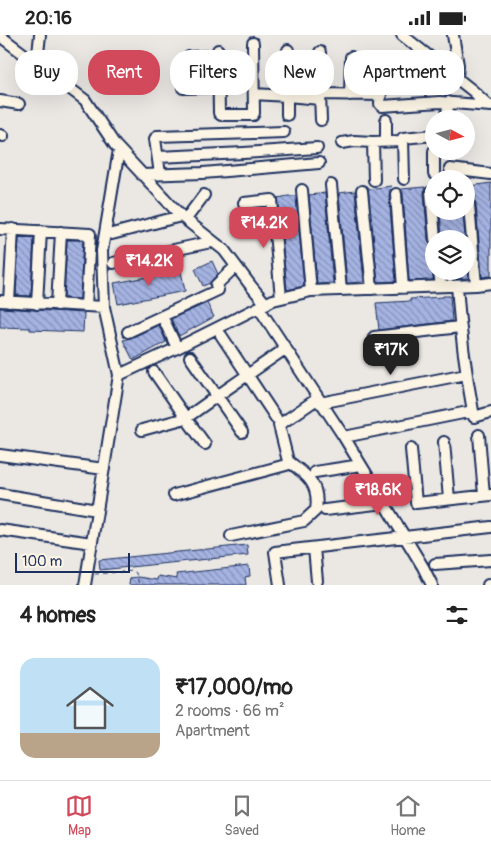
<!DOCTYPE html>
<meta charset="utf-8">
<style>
body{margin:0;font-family:Pangolin,sans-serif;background:#f6f6f6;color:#222;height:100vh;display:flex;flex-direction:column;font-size:19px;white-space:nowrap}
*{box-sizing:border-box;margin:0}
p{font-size:16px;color:#767676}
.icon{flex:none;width:28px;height:28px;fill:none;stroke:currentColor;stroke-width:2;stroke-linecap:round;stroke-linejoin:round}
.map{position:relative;height:550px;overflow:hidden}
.details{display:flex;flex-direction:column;background:#fff;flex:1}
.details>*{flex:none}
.top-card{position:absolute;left:15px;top:15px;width:461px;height:45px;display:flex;gap:10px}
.needle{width:32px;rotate:97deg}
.fabs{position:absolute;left:425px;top:75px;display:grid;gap:10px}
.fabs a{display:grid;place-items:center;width:50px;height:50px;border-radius:50%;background:#fff;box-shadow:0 5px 20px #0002;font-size:25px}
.scale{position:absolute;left:15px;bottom:12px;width:115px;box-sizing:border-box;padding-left:5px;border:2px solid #1b2f5e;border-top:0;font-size:14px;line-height:18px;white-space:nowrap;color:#1b2f5e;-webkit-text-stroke:4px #fcf5e5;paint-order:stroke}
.price{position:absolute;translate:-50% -42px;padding:0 11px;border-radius:10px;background:#d1495b;color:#fff;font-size:16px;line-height:32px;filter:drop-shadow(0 1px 2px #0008)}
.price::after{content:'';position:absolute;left:50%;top:30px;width:15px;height:11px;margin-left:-8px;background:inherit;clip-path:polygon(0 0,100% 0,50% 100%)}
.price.selected{background:#222;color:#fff}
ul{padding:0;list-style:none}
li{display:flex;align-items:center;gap:15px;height:125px;padding:0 20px}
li+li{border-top:1px solid #e0e0e0}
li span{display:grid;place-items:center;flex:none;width:140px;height:100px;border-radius:15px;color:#555}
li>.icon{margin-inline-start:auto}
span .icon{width:60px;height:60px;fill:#fffc;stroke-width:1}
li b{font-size:21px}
h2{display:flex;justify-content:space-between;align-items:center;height:60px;padding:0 20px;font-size:21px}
.chip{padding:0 18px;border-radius:20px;background:#fff;box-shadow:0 5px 20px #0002;font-size:18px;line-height:45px}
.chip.selected{background:#d1495b;color:#fff}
.status{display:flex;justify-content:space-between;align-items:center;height:35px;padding:0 25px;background:#fff;direction:ltr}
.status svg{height:14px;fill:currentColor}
.tab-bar{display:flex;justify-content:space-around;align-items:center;height:70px;border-top:1px solid #e0e0e0;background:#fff;font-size:14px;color:#767676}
.tab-bar a{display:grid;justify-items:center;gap:2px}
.tab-bar .selected{color:#d1495b}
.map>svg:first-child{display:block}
.building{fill:url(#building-back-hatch);stroke:#1b2f5e}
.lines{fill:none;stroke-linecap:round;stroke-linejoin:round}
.minor-casing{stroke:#1b2f5e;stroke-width:14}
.path{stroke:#1b2f5e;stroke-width:1;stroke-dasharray:4 4;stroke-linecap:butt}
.minor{stroke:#fcf5e5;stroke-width:10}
</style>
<div class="status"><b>20:16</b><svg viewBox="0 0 49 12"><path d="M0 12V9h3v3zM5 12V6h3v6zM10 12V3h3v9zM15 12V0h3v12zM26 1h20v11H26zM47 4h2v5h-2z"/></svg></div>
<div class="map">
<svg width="491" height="550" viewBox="0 0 491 550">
<defs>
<pattern id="building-back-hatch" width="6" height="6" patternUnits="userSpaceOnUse" patternTransform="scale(1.25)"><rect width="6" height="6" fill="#a5b3e2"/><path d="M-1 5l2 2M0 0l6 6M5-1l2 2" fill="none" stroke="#8692ba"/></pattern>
</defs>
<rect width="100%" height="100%" fill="#ebe8e4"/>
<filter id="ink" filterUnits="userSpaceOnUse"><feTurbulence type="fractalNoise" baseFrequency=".02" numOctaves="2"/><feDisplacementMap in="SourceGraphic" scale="10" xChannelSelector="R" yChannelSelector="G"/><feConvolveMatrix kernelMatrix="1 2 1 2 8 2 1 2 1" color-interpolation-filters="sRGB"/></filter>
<g filter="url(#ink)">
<path class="building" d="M491 148V241L482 242 475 158 469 151Z
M391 151 389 160 396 246 378 247 368 154Z
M425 152 424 158 428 205 431 210 433 228V245L409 246 403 158 401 154Z
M355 156 364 247 347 248 339 158Z
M325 158 333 248 317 249 309 160Z
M288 161H296L304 251 287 255 278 163Z
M440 176H463L465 203 442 204Z
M19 202 34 203 31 261 16 260Z
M67 205H83L80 264 64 263Z
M466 218 469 243 447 244 446 236H466Z
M212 226 218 239 210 248 203 251 195 234Z
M181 236 185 256 118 269 114 248Z
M443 261H450L452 286 379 295 376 268 411 266 410 264 443 262Z
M207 268 214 282 179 301 171 284Z
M0 273 84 278 83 297 30 295V293L0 292Z
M159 290 166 307 133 325 123 305 131 303Z
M247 510 248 520 100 535 99 525Z
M249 531 250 541 245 542 246 550H129L130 543 138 542 157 545 158 541 177 544 176 539Z"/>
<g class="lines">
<g class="minor-casing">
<path id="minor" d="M402 0 473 56 488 70
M453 0 458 30 457 43
M0 1 85 65 115 110 181 181 224 215 251 251 266 269
M218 15 219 78 221 80H253L254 78 253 8
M320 17V59L381 60
M189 22 218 21
M37 28 40 0
M382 30 380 69 382 71 440 67 491 71
M183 53 218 52
M254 59 287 61 288 15
M320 59 321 85
M350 60 351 22
M0 66 19 69
M287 80V61L320 64
M447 84 448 67
M386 85V106
M0 100 3 101
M342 108 354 106 373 107
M158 122 244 118 317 113
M450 134 491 139
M160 139 155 104 157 101 284 97
M434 139V116
M142 140 203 138 319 128
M404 144 403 103 434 100
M374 145 373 107 403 106
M331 150 341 255
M302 155 311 256
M362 156 372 254
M431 157 435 204
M396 159 403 253
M468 159 476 250
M244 168 272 165 281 263
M186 184 204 160
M0 194 90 199 86 271
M112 199 181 181
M113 228 211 207
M439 236 441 251
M216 250 236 231
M457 251C460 295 466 339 474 382L491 377
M0 266 104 272
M9 267 13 194
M37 269 41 196
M57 270 61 197
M259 273 344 402 423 532 432 550
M162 281 177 313
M128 297 218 255
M221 300 276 383
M374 302 460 292
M190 322 217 361 285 314
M154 337 186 383 217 361 242 397
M119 340 177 313 273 265 311 256 476 250 491 248
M320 368 466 339
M142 395 186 383 205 409
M479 400 484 460
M344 402 473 376
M444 407 449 464
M411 414 416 468 491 460
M0 420 104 434
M315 437 361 430
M0 459 97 475
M174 460 286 430 288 426 279 390 317 364
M325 475 384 468
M0 495 92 508
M231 501 304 486 316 475C320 449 307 440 288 426
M314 513 317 546
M435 529 491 525
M85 550 119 340 104 272 102 216 119 115
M280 550 275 517 491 492
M488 550H491"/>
</g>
<path class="path" d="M95 539 133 536 136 538 139 550"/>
<use href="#minor" class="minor"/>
</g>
</g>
</svg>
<div class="fabs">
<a><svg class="needle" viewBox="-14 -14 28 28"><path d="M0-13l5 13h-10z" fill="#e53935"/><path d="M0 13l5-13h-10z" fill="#767676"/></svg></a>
<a><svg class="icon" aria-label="locate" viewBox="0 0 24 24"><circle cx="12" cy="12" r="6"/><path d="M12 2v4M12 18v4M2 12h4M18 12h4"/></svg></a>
<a><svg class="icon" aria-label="layers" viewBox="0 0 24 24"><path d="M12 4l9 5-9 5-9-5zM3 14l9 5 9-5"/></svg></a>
</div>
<div class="scale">100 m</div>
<b class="price" style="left:264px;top:214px">₹14.2K</b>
<b class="price" style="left:149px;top:252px">₹14.2K</b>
<b class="price selected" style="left:391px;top:341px">₹17K</b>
<b class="price" style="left:378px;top:481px">₹18.6K</b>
<div class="top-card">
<a class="chip">Buy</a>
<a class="chip selected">Rent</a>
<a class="chip">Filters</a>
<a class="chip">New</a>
<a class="chip">Apartment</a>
</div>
</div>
<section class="details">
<h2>4 homes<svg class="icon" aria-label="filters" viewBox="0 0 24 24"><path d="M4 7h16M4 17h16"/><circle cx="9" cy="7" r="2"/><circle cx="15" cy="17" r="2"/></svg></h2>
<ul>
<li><span style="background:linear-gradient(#bfe0f5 75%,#b9a48a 0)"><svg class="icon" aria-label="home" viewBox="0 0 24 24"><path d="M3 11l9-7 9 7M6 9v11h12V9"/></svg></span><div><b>₹17,000/mo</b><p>2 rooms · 66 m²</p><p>Apartment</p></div></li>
</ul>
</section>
<nav class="tab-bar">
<a class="selected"><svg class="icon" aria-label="map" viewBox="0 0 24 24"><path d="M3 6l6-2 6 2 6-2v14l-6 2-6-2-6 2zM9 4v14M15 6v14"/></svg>Map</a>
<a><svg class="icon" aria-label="saved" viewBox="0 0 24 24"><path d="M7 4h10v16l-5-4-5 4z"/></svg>Saved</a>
<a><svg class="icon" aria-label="home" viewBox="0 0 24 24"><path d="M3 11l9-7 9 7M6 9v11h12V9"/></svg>Home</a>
</nav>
